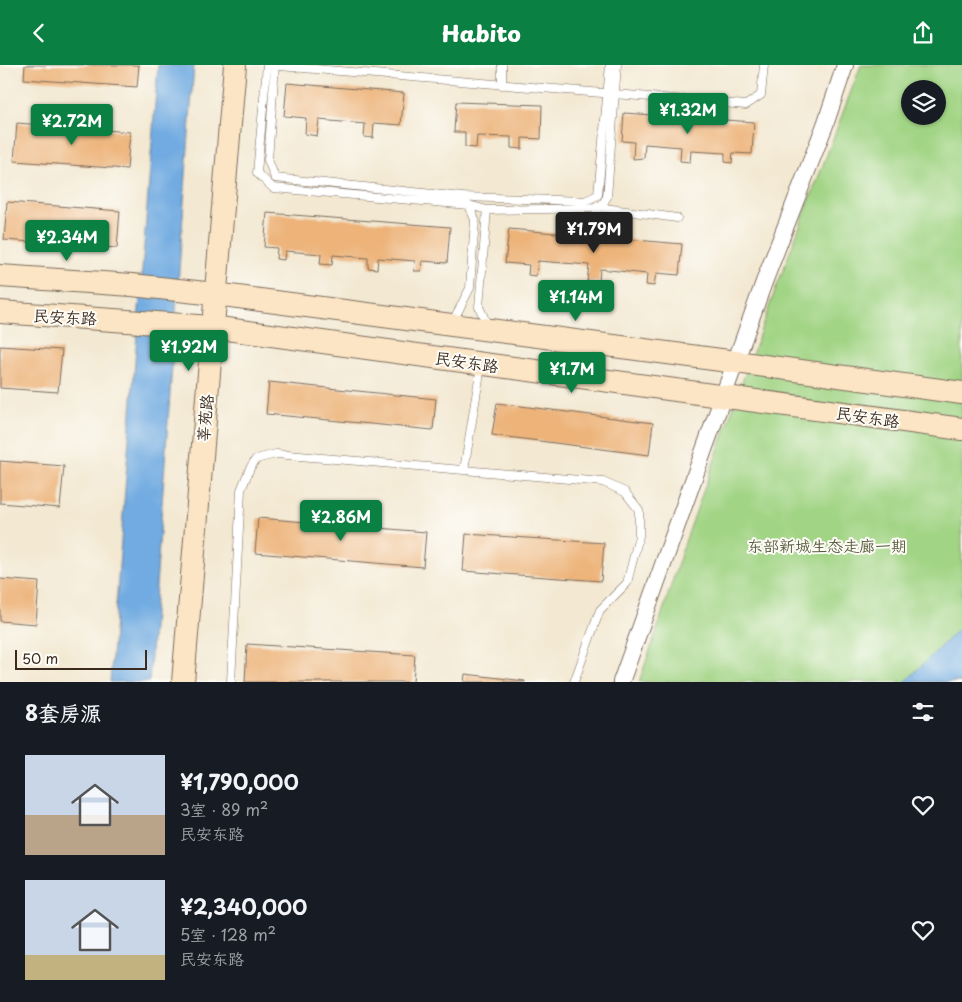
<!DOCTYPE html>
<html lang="zh">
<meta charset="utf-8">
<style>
body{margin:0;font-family:"Playpen Sans","LXGW WenKai TC",sans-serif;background:#20242c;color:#f1f3f6;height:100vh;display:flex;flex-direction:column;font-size:19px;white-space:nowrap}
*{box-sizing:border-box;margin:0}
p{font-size:16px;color:#9ea1a6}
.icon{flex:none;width:28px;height:28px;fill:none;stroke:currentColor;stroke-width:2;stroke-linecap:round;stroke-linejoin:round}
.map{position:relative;height:617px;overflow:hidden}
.side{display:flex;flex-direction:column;background:#171b24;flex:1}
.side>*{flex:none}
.controls{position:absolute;left:901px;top:15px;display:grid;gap:10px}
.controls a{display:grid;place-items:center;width:45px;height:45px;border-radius:50%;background:#171b24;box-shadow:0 1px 4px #0004;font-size:25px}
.scale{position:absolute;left:15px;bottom:12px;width:132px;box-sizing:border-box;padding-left:5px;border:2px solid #3b2a1e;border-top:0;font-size:14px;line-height:18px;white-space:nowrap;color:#3b2a1e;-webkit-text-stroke:4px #fdfcf7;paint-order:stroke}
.price{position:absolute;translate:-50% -42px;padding:0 11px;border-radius:5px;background:#0b8043;color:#fff;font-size:16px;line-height:32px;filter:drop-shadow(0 1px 2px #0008)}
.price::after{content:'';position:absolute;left:50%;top:30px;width:15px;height:11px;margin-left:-8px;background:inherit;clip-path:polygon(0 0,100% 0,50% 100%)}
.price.current{background:#222;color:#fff}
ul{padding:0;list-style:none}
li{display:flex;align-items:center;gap:15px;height:125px;padding:0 25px}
li span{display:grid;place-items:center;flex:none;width:140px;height:100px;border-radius:0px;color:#555}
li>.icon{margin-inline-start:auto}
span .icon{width:60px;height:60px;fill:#fffc;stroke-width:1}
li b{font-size:21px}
h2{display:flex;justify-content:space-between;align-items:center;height:60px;padding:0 25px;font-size:21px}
header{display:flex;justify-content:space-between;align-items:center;height:65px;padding:0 25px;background:#0b8043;color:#fff;font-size:22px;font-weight:800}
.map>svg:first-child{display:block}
.green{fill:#a1d484;stroke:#6e7f51;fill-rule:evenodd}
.water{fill:#71abe1;stroke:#566a80}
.building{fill:#edb379}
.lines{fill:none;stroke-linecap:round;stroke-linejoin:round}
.lane-casing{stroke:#7b6c5d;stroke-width:9}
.street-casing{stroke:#7b6c5d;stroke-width:18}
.secondary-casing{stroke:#7b6c5d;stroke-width:24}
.lane{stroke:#fff;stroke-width:8}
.street{stroke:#fff;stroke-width:16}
.secondary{stroke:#fce5c4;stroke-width:22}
.labels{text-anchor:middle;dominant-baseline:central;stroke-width:4;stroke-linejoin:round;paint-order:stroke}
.street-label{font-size:16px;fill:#3b2a1e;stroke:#fdfcf7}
.park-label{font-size:16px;fill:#5a5d3d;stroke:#fdfcf7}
</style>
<header><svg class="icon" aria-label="back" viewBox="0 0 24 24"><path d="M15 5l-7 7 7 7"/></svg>Habito<svg class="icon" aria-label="share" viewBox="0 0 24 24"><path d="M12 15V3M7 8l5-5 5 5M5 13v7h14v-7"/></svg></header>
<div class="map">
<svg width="962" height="617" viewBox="0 0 962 617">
<rect width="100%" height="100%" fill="#fdfcf7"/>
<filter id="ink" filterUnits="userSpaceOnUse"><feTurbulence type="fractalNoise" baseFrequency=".02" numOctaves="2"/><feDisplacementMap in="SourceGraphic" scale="10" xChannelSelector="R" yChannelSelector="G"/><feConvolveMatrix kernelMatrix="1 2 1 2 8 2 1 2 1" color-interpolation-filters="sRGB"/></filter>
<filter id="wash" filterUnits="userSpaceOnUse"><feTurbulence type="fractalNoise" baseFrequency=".0096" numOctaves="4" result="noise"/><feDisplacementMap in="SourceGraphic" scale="20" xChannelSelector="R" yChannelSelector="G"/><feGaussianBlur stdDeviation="1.12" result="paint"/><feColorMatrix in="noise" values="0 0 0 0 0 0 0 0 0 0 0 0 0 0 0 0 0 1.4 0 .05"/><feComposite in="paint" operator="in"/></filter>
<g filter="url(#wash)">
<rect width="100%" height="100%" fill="#f3e8d1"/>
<path class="green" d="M861 0H962V617H639L655 571 683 483 769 242ZM910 24H938V51H910Z"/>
<path class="water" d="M158 0H194L149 617H110Z
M962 560V617H905Z"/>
<g id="blocks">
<path class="building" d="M25 0H139L137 22 24 14Z
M287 18 404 28 401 60 374 58 373 73 364 72 365 59 319 55 317 71 305 69 306 53 284 51Z
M456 37 542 40 541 74 522 73V84L511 83V72L477 71 476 83 465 82V67H454Z
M624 48 754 57 752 89 733 88 732 98 725 97V88L691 86 690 97 680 96 681 82 645 79 644 93 633 94 634 77 622 76Z
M17 58 130 67 127 104 14 96Z
M7 137 120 146 117 183 4 175Z
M267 148 450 162 447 198 422 196 421 206H414L415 196 378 193 377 204 368 203V193L333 190 332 200 320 199 321 189 285 186 284 195 276 194 277 183 264 182Z
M509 164 682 179 679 210 656 208 654 221 646 220 647 209 600 204 599 217 587 216 589 200 538 196 536 211 528 210 529 200 505 198Z
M0 281 62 285 58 327 0 323Z
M269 317 436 334 433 365 266 349Z
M497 338 653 358 649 390 492 370Z
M0 396 64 401 60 443 0 438Z
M258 453 426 467 423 502 255 488Z
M466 469 604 478 601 516 463 506Z
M0 514 39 517 36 559 0 556Z
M247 579 415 590 413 617H245Z
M465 609 525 616V617H464Z"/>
</g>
</g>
<g filter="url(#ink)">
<use href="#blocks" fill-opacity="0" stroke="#7b6c5d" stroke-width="1"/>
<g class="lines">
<g class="lane-casing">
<path id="lane" d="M267 0 746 40 761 30 764 0
M267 0 257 108 273 123 469 140 475 155 470 223 452 258
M275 0 268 95 275 113 463 132 585 136 598 130 610 0
M502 20V0
M469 140 487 145 600 143 607 132 617 0
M597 142 677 153
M487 145 479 242 488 261
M464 405 481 301
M231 617 241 425 250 403 256 394 276 389 603 417 625 427 639 445V471L627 518 600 545 574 617"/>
</g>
<g class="street-casing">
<path id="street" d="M621 617 764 217 825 60 845 0"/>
</g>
<g class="secondary-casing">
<path id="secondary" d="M0 211 132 220 215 229 736 297 962 328
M0 247 212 262 962 364
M183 617 235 0"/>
</g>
<use href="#lane" class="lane"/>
<use href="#street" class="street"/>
<use href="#secondary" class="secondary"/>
</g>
</g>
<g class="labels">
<g class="street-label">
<text transform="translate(65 251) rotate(3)">民安东路</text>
<text transform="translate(467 296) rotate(8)">民安东路</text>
<text transform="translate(868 351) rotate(8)">民安东路</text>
<text transform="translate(204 353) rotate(-85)">莘苑路</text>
</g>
<g class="park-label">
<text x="827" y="480">东部新城生态走廊一期</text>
</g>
</g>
</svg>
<div class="controls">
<a><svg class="icon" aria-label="layers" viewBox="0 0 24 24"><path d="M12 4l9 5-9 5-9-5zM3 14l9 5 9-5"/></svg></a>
</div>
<div class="scale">50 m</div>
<b class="price" style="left:688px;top:70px">¥1.32M</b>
<b class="price" style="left:72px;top:81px">¥2.72M</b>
<b class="price current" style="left:594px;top:189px">¥1.79M</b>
<b class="price" style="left:67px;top:197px">¥2.34M</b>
<b class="price" style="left:576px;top:257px">¥1.14M</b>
<b class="price" style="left:189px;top:307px">¥1.92M</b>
<b class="price" style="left:572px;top:329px">¥1.7M</b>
<b class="price" style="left:341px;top:477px">¥2.86M</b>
</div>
<section class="side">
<h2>8套房源<svg class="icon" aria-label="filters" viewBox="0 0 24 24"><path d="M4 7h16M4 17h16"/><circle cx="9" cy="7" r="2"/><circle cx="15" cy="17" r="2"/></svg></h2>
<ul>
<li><span style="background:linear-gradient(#c9d6e8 60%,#b9a48a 0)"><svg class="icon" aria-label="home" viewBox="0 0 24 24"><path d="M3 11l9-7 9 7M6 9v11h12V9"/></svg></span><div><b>¥1,790,000</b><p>3室 · 89 m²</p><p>民安东路</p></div><svg class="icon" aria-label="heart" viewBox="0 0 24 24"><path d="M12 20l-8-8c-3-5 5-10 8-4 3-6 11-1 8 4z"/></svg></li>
<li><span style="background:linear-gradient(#c9d6e8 75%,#c2b280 0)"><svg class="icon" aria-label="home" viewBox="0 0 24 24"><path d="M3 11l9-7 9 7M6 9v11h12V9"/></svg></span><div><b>¥2,340,000</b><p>5室 · 128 m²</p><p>民安东路</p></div><svg class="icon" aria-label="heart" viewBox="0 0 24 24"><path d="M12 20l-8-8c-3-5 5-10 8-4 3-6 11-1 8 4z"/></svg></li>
</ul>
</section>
